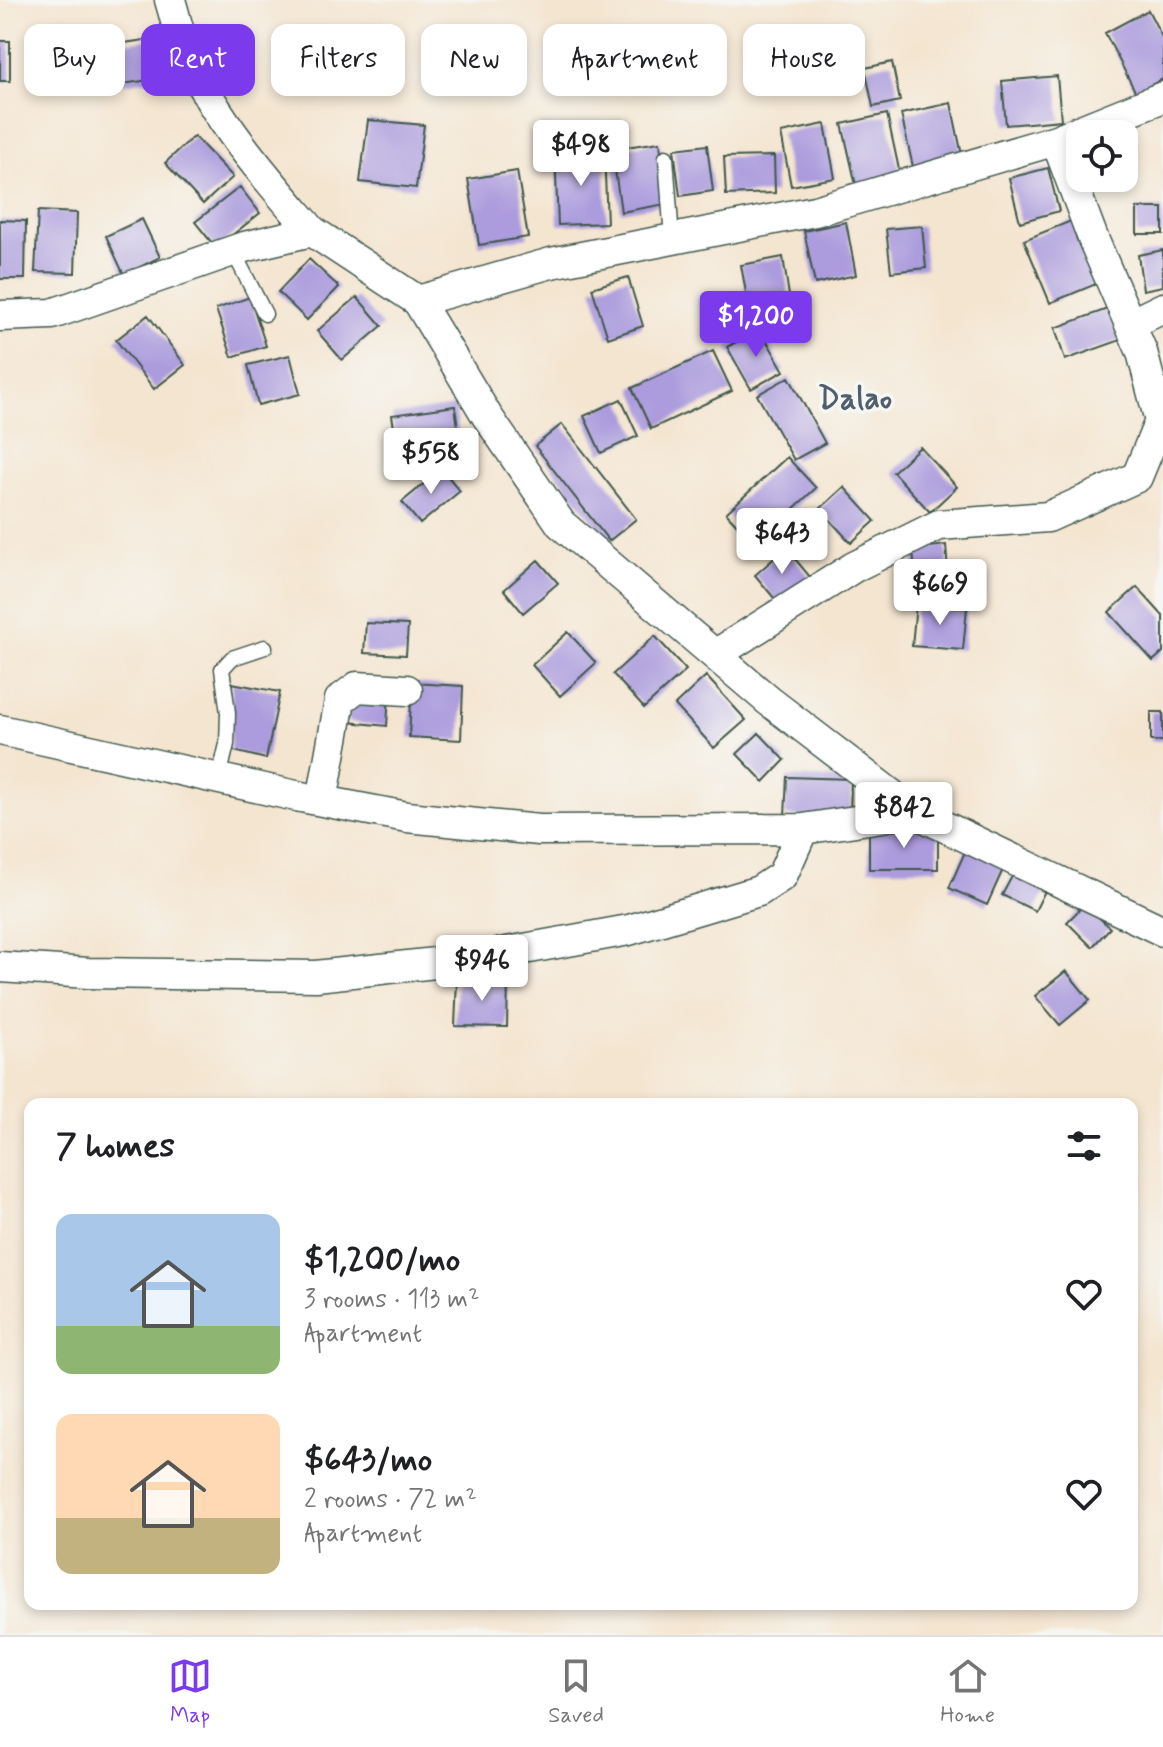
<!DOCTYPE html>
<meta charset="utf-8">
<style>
body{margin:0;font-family:Mynerve,sans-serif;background:#f6f6f6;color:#202124;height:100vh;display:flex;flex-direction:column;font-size:30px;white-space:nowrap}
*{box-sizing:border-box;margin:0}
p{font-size:26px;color:#757577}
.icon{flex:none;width:44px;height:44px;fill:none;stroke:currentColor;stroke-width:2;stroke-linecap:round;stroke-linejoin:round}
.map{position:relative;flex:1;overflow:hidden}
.sheet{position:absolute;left:24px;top:1098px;width:1114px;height:512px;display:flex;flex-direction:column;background:#fff;border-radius:16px;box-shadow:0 4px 12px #0003}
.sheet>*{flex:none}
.banner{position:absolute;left:24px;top:24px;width:1116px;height:72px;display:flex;gap:16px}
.tools{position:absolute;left:1066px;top:120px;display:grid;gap:16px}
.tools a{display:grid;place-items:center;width:72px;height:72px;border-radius:16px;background:#fff;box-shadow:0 4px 12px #0003;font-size:40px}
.price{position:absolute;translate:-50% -68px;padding:0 18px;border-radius:8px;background:#fff;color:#222;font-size:26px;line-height:52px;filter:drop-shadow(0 2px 4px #0008)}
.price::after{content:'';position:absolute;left:50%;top:48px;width:24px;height:18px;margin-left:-12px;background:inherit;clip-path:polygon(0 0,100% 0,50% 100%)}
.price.current{background:#7c3aed;color:#fff}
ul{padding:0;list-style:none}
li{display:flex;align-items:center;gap:24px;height:200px;padding:0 32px}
li span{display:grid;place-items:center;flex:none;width:224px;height:160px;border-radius:16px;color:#555}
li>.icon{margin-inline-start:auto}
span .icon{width:96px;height:96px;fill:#fffc;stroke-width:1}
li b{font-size:34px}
h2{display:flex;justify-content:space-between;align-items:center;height:96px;padding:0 32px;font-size:34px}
.tag{padding:0 28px;border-radius:16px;background:#fff;box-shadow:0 4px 12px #0003;font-size:28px;line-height:72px}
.tag.current{background:#7c3aed;color:#fff}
.dock{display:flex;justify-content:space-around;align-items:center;height:112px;border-top:2px solid #e0e0e0;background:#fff;font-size:22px;color:#757577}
.dock a{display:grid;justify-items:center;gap:4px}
.dock .current{color:#7c3aed}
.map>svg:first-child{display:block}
.building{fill:#ac9cdd}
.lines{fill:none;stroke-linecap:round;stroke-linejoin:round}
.service-casing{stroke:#3f564b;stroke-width:17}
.minor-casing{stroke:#3f564b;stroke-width:33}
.service{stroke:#fff;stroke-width:14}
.minor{stroke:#fff;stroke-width:30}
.labels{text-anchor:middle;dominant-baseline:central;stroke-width:7;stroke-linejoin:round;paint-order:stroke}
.quarter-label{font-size:32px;font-weight:bold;fill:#505e6f;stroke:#f6f6f2}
</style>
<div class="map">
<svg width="1163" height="1635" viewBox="0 0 1163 1635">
<rect width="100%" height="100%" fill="#f6f6f2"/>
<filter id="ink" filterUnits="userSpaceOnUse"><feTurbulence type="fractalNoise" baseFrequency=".0125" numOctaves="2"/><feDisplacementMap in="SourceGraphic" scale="16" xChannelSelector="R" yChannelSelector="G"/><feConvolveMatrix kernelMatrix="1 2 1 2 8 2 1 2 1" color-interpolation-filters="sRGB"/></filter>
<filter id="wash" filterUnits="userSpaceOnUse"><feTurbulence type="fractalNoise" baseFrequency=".006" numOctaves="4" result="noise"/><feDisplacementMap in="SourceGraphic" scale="32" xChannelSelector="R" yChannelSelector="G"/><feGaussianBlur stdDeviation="1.8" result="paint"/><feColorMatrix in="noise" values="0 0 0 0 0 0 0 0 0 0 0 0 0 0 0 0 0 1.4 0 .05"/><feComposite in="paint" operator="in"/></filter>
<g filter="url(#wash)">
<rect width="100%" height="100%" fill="#f4e5d0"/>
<g id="blocks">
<path class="building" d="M1148 10 1163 39V79L1136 93 1105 33Z
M152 39 157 79 94 88 89 48Z
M0 41H10V81H0Z
M892 62 900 101 873 107 865 68Z
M1057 76 1061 120 1006 125 1002 81Z
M951 103 963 160 914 171 901 114Z
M887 114 900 174 856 185 842 124Z
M368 120 424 125 416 188 360 182Z
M825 124 835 178 791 186 781 133Z
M194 136 233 177 203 204 165 163Z
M660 142 666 204 621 212 612 149Z
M707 145 713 191 680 196 674 149Z
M604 150 607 223 558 225 555 152Z
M774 156 775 193 726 195 724 157Z
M1048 168 1059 211 1020 222 1009 178Z
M517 171 528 237 479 245 468 179Z
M240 187 260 213 216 248 195 222Z
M1137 208H1163V234H1137Z
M38 211 77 213 75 273 35 272Z
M142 219 160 257 124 275 106 236Z
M1076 219 1101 282 1050 303 1024 240Z
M0 220 26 221 25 279H0Z
M846 222 856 275 815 284 804 231Z
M922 226 926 268 891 272 886 229Z
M1163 250V286L1143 290 1138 255Z
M783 257 790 302 749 309 741 265Z
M309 259 339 287 307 320 278 292Z
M628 277 643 326 608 338 592 288Z
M250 297 266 346 232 357 216 309Z
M357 297 382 326 342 360 317 331Z
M1110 308 1121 340 1065 360 1055 328Z
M148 315 185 365 154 389 116 340Z
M760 329 784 371 751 389 727 347Z
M713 351 732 391 651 429 632 388Z
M290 355 300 394 258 405 248 365Z
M789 377 825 443 794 460 757 395Z
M621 399 638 436 601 453 584 416Z
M455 406 461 449 399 459 392 415Z
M562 424 636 519 609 541 535 446Z
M920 447 957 487 930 512 893 472Z
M787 457 816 488 755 544 726 513Z
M442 469 460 491 420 524 402 502Z
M844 487 875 521 851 543 820 509Z
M946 545 949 586 916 589 913 549Z
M786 548 810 577 779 604 755 575Z
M538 560 558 583 523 613 504 590Z
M1137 587 1163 616V652L1153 661 1109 612Z
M916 604 967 608 963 650 912 646Z
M366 623 408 625 406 655 364 653Z
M568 632 596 663 560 696 532 665Z
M655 636 686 670 644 708 613 674Z
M706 676 746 720 714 748 675 705Z
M232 683 280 692 266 759 230 750Z
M412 683 463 686 461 740 409 737Z
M389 692 387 726 348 722 349 693Z
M1151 712H1163V741H1151Z
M759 733 785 760 764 782 737 754Z
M787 777 851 779 850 819 785 816Z
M869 830H938V869H869Z
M967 847 1005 865 987 905 949 888Z
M1017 867 1049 883 1035 911 1002 895Z
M1085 904 1110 928 1092 947 1067 922Z
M1066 971 1090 1000 1060 1025 1035 996Z
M457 979 508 980 507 1027 455 1026Z"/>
</g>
</g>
<g filter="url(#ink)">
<use href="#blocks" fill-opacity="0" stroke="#3f564b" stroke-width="2"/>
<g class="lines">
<g class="service-casing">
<path id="service" d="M666 157 672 239
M233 251 265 314
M219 778 227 744 228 713 222 669 232 658 265 647"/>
</g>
<g class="minor-casing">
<path id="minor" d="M170 0C176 19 180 41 189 59 218 124 266 177 312 231
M418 301 551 263 815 211 1056 140 1163 97
M0 316 52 314 244 247 312 231 418 301 487 416 561 524 769 701 914 812 1163 931
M1130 324 1163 308
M715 655 854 567 939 525 1048 517 1137 477 1160 421 1142 352 1094 241 1056 140
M0 730 296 796 407 817 539 830 803 829 914 812
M322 801 340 700 357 687 407 690
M0 967 88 973 316 976 463 960 629 930 759 891 782 876 803 829"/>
</g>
<use href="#service" class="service"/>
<use href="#minor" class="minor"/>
</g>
</g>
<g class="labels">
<g class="quarter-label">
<text x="855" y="399">Dalao</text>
</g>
</g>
</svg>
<div class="tools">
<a><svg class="icon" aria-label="locate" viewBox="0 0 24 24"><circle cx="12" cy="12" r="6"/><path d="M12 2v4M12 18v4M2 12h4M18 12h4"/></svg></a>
</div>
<b class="price" style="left:581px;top:188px">$498</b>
<b class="price current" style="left:756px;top:359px">$1,200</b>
<b class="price" style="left:431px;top:496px">$558</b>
<b class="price" style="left:782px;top:576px">$643</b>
<b class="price" style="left:940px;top:627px">$669</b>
<b class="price" style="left:904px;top:850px">$842</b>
<b class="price" style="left:482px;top:1003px">$946</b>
<div class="banner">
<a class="tag">Buy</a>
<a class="tag current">Rent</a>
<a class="tag">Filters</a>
<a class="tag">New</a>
<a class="tag">Apartment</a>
<a class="tag">House</a>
</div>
<section class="sheet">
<h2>7 homes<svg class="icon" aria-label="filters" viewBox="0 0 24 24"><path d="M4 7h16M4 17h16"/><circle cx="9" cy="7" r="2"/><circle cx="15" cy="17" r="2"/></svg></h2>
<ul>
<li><span style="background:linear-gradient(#a9c7e8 70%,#8fb573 0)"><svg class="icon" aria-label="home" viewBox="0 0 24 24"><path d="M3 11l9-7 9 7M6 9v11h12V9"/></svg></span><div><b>$1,200/mo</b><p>3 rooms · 113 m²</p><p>Apartment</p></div><svg class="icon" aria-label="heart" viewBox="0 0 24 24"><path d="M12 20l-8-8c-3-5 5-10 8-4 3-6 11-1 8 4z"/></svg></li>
<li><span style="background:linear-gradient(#ffd9b3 65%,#c2b280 0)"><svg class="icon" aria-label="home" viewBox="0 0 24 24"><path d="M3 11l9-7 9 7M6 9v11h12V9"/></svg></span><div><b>$643/mo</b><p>2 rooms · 72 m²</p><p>Apartment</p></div><svg class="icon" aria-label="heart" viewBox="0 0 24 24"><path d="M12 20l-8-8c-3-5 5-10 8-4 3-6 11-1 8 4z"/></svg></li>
</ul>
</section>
</div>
<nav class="dock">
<a class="current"><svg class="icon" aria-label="map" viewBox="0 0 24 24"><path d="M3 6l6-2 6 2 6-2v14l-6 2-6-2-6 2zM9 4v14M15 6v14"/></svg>Map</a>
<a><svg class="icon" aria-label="saved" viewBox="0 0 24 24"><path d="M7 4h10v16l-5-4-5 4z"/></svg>Saved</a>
<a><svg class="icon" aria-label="home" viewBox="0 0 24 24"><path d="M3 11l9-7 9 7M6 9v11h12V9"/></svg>Home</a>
</nav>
